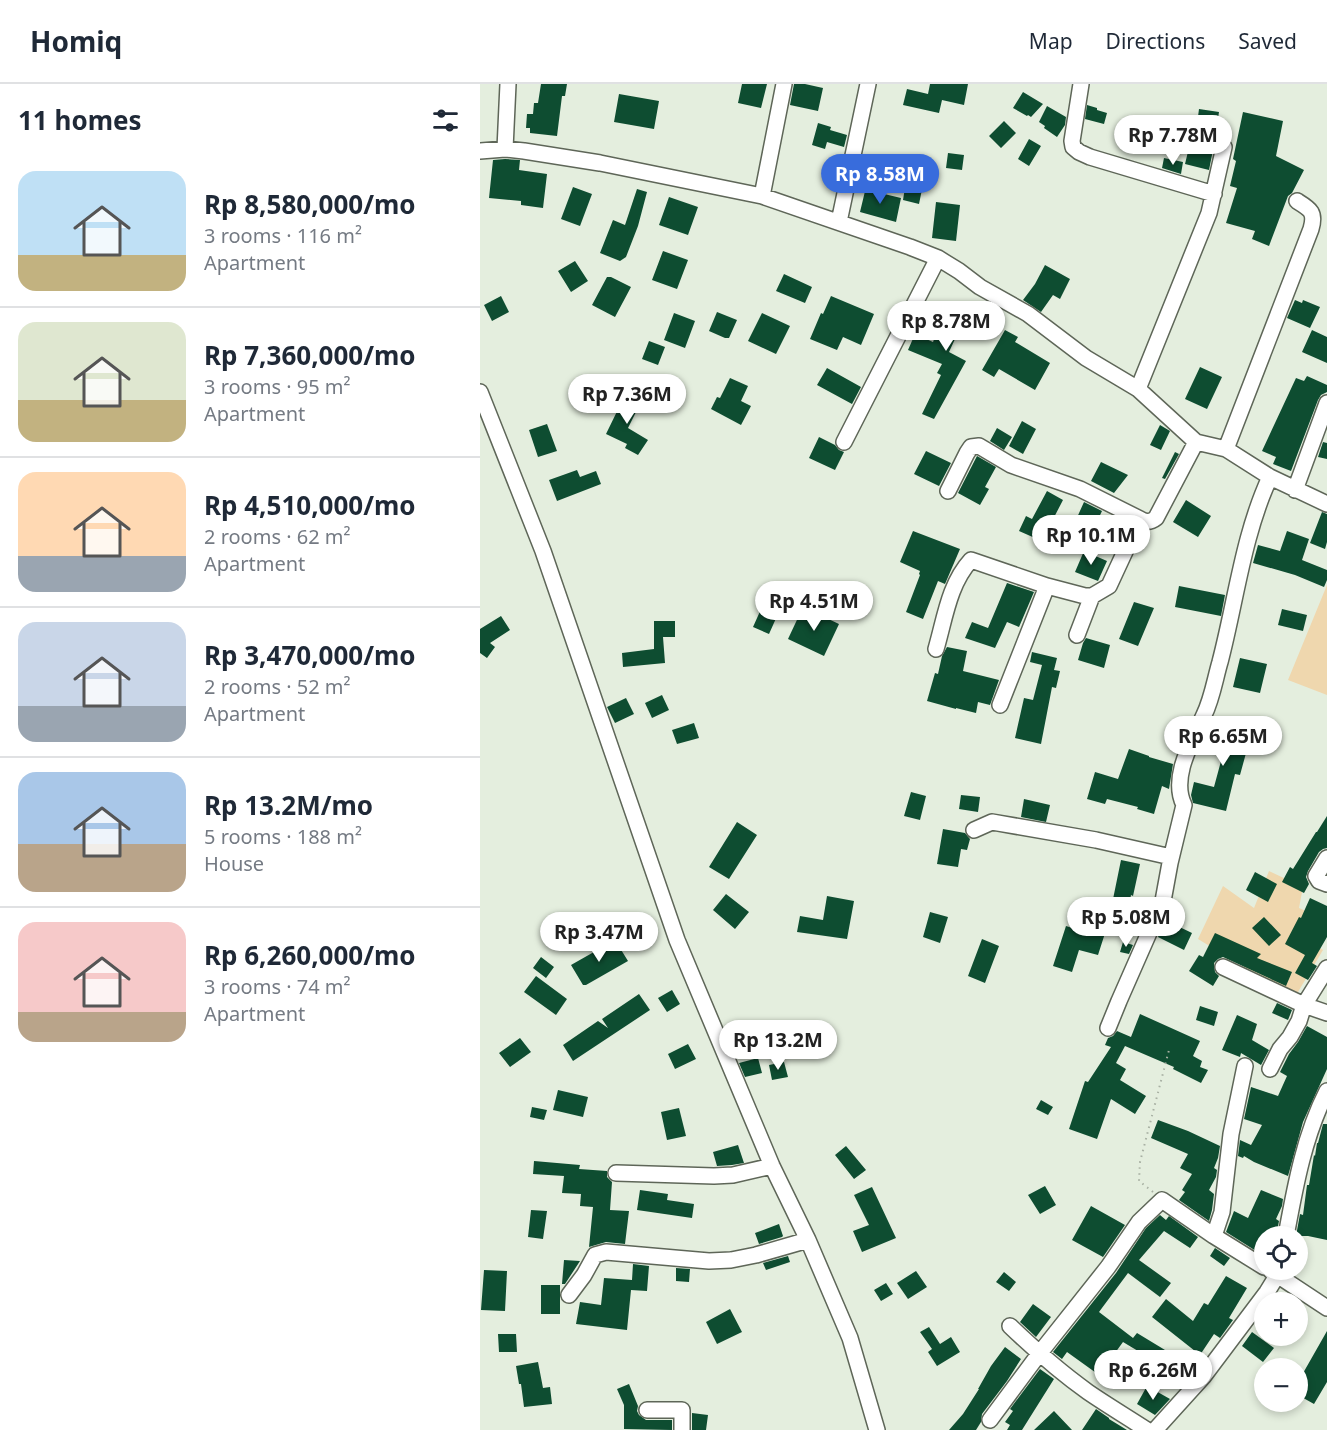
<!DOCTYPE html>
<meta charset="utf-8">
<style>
body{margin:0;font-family:"Noto Sans",sans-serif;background:#f2f2f3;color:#1f2937;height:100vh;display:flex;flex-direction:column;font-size:22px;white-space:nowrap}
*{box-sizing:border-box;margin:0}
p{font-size:20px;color:#747a83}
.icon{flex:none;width:33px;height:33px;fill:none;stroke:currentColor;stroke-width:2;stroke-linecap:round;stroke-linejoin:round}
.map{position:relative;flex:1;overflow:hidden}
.sheet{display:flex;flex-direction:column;background:#fff;width:480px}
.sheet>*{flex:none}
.controls{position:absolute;left:774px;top:1142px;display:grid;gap:12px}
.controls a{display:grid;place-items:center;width:54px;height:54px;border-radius:50%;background:#fff;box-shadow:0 3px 9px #0003;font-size:30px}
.price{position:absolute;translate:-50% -51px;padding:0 14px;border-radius:21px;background:#fff;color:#222;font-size:20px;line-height:39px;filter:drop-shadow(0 2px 3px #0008)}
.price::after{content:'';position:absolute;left:50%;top:36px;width:18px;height:14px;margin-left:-9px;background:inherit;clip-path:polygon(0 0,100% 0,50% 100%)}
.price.current{background:#386cdc;color:#fff}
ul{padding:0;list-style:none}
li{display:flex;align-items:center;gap:18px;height:150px;padding:0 18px}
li+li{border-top:2px solid #e0e1e3}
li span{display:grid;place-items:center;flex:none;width:168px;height:120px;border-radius:18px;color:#555}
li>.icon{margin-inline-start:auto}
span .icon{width:72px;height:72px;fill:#fffc;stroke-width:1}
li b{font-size:26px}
h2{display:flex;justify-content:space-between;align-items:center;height:72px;padding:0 18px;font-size:26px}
header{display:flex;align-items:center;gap:36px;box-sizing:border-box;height:84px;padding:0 30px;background:#fff;border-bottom:2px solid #e0e1e3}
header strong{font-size:28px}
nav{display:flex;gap:33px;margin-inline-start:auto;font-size:21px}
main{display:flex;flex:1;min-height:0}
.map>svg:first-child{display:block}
.green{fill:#efd7ae}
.building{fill:#0e4d31}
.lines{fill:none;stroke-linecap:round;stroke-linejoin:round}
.minor-casing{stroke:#5e6658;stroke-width:18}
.path{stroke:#a8b0a3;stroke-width:2;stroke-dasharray:1.5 4.5;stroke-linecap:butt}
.minor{stroke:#fff;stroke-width:15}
</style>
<header>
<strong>Homiq</strong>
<nav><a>Map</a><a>Directions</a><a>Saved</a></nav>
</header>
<main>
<section class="sheet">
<h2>11 homes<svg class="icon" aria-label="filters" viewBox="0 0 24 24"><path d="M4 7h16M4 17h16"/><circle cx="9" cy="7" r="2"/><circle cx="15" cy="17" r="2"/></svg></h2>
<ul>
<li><span style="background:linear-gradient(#bfe0f5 70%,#c2b280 0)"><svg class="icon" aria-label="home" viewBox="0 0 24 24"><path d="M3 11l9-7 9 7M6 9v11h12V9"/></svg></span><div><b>Rp 8,580,000/mo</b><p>3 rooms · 116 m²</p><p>Apartment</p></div></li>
<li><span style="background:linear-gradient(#dfe7d0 65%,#c2b280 0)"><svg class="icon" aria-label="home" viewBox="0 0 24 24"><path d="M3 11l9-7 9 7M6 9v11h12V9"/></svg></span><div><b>Rp 7,360,000/mo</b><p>3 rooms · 95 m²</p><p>Apartment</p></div></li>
<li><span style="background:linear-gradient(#ffd9b3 70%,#9aa5b1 0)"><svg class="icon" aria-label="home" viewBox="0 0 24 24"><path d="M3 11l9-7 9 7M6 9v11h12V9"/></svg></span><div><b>Rp 4,510,000/mo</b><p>2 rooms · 62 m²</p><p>Apartment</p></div></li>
<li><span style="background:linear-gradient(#c9d6e8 70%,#9aa5b1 0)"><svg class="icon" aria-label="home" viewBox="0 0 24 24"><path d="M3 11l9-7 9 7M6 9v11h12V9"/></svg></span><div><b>Rp 3,470,000/mo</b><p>2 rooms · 52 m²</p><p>Apartment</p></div></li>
<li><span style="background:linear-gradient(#a9c7e8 60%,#b9a48a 0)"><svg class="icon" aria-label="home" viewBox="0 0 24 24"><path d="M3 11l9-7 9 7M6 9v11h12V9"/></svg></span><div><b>Rp 13.2M/mo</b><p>5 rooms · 188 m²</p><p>House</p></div></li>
<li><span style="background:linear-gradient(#f6c9c9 75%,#b9a48a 0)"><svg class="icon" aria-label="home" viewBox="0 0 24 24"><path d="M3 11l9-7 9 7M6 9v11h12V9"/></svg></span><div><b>Rp 6,260,000/mo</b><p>3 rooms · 74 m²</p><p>Apartment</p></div></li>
</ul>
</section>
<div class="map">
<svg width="847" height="1346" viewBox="0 0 847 1346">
<rect width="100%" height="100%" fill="#e4eede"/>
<path class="green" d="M847 501V611L808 596Z
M789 787 823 803 819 824 837 832 829 858 843 866 815 913 763 894 766 884 718 855 743 802 774 824Z"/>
<path class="building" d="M61 0H87L85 12H82L77 52 50 49V44H46L47 30H53L54 19H58Z
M262 0H287L281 24 258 19Z
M314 0H325L343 4 338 27 310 21Z
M450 0H488L484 21 462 16 459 29 423 21 427 5 448 10Z
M543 8 563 20 551 33 548 31 547 32 533 24Z
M139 10 179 17 174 45 134 38Z
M607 21 617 24V26L627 29 624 40 605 35Z
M567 22 586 33 585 41 577 53 564 44 565 42 559 38Z
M719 25 739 28 735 53 740 54 734 61 729 86 705 80 713 47 716 48Z
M763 28 803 37 796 72 824 86 812 109 808 112 789 162 772 155 775 147 746 139 757 104 750 102 756 77 753 75Z
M524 37 536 49 521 64 509 52Z
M338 39 351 43 350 46 367 51 364 63 347 58 345 65 332 61Z
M549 55 561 62 549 82 538 75Z
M468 69 484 71 482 86 466 84Z
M430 73 448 76 439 120 423 116Z
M684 74 703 78 701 90 682 84Z
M25 75 40 76 39 86 67 90 63 124 41 121V117L9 114 13 76Z
M93 103 112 110 100 142 81 135Z
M386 103 400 107V109L421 114 416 138 380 128Z
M157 105 167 108 158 142 146 173 140 177 120 169 133 136 145 141Z
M189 113 218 123 208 151 179 141Z
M456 118 480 121 476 157 452 154Z
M183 167 208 176 197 205 172 196Z
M95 177 108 197 91 208 78 187Z
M565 181 590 195 580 215 573 211 561 228 543 216 555 200Z
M304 190 332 203 325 219 296 207Z
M127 193H131L151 203 135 233 112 221Z
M21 212 29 228 12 237 4 221Z
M351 212 394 230 381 261 363 253 357 266 330 255 341 229 343 230Z
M815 216 822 219 823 216 840 223 830 244 807 234Z
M468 219 509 237 500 253 481 242 469 268 486 277 454 335 442 330 461 291 457 289 462 280 428 266 435 250 453 258Z
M237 228 257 236 249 254H245L229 247Z
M194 229 215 237 205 264 184 256Z
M282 229 310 242 296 270 268 257Z
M525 246 538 253 535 258 570 279 555 306 519 285 514 293 502 286Z
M832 246 847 253V279L822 268Z
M169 257 185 263 178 281 162 275Z
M720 283 742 293 727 325 705 315Z
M347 284 381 303 372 320 337 301Z
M827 292 847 301V308L841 311 838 316 811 387 793 380 796 373 782 367 816 294 824 297Z
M250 294 268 302 261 317 271 322 261 341 231 325 237 313 240 314Z
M146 309 162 316 148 344 168 356 158 371 145 364 147 360 126 350Z
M542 337 556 345 543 370 529 362Z
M67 340 77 367 58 373 49 346Z
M680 341 690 347 681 366 670 361Z
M517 344 532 353 524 366 510 357Z
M339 353 355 361 359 366 364 368 355 386 329 374Z
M843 358 847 359V375L838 373Z
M446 367 471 379 459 402 434 390Z
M695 368 699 370 685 395 682 394Z
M497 372 516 383 505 403 509 405 500 421 478 409Z
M621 378 648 391 634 409 611 397Z
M97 386 100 393 116 387 121 400 77 417 69 396Z
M567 407 583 416 569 443H570L564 458 539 447 546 432 552 435Z
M706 416 731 432 718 453 693 438Z
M604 418 622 427 613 446 595 438Z
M842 428 847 430V458L845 465 830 459Z
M433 447 480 465 465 500 458 497 443 535 426 528 440 491 439 490 440 487 420 478Z
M807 447 829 455 822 476 847 486V496L844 503 815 491 773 479 778 461 800 467Z
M604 467 627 477 618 497 595 488Z
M527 499 554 508 539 543 527 538 515 564 485 554 492 538 508 544Z
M699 502 745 511 741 532 695 523Z
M286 514 302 521 289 550 273 543Z
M654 518 674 524 658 562 639 555Z
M323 523 359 540 344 572 308 555Z
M802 525 827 531 823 547 798 541Z
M21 532 30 546 10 559 15 563 7 574 0 569V545Z
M174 537H195V553H183L185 579 143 583 142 569 174 565Z
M606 554 630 561 624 584 598 576 603 559Z
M467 563 487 567 483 587 519 596 510 621 498 618 496 629 476 624V625L447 617 455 589 458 590 462 572Z
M552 568 577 574 574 586 580 587 576 604 572 603 561 660 535 654 544 614 553 616 562 581 550 578Z
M760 574 787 580 780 609 753 603Z
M182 611 189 626 172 634 165 619Z
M146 614 154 630 135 639 127 623Z
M214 639 219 654 197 660 192 646Z
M734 641 771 651 760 691 755 690 746 727 713 719 711 711 714 698 734 703 744 666 722 660 727 647Z
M649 665 669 672V673L693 680 689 705 682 702 674 730 657 725 658 723 627 715 625 720 607 715 615 688 638 695Z
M431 708 446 712 440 736 424 732Z
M481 711 500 713 498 728 479 725Z
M544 715 570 721 566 738 541 733Z
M847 732V764L843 765 839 768 828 787 826 793 829 800 824 809 802 798 810 783 813 785 836 748H837Z
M257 738 277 751 249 795 229 783Z
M463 745 485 749 490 755 487 766 481 765 478 783 457 780Z
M641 776 660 780 653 812 651 811 644 847 627 843 618 871 599 866 592 888 573 882 586 842 605 848 611 817 629 821 630 819 632 820Z
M775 788 797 800 788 818 766 806Z
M246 810 269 828 255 845 233 826Z
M347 812 374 817 367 855 317 848 320 832 343 836Z
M830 814 847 822V853L832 879 837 882 828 896 815 889 825 871 805 860 819 833 821 834Z
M450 828 468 833 460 859 443 853Z
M784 833 801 851 789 862 772 844Z
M685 836 712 849 704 866 678 853Z
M735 849 781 870 777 874 812 888 806 902 743 873 738 875 734 879 735 888 739 892 733 902 709 887 719 871 723 873Z
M502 855 519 862 505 899 488 892Z
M135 856 148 877 106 901H103L91 881Z
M643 858 653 861 649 870 640 868Z
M61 873 74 883 66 894 53 884Z
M56 892 87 915 76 931 44 908Z
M192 906 200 920 187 928 178 914Z
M159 910 170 926 93 977 83 961 118 937 128 944 122 935Z
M797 919 812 926 808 936 792 929Z
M720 922 738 928 734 942 716 936Z
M660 930 720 957 713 972 722 977 720 983 728 986 721 999 693 985 694 983 645 962 636 979 646 985 640 996 666 1012 655 1030 631 1015 617 1055 589 1045 605 997 608 998 631 963 625 961 628 954 633 952 637 947 651 953Z
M757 931 777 940 772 956 789 966 781 981 761 969 760 973 742 966Z
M827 942 847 953V985L823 1038 808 1092 774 1078 764 1072 763 1074 758 1072 760 1056 771 1061 782 1041 764 1035 771 1003 798 1012 807 992 800 988 809 970 818 958Z
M40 954 51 968 30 983 19 969Z
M208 960 216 975 195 985 188 970Z
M278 974 282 989 265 993 259 979Z
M304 978 308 993 292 996 289 981Z
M78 1006 108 1013 103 1033 73 1026Z
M561 1016 573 1023 568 1031 556 1025Z
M52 1023 67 1026 64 1036 50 1033Z
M199 1024 206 1052 187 1056 181 1028Z
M678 1036 708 1047 740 1062 738 1074 734 1084 737 1086 736 1093 729 1106 734 1110 732 1126 729 1137 699 1116 705 1108 702 1106 712 1090 700 1084 708 1070 671 1054Z
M843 1040H847V1156L828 1152H816L820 1130 823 1131 827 1101H829L834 1071 835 1072 837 1059H838Z
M258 1061 264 1079 252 1081 237 1082 233 1068Z
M366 1062 386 1086 374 1095 355 1071Z
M54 1077 100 1081 99 1085 127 1087V1093L132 1098 130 1126 149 1127 145 1160 126 1158 109 1163 113 1123 100 1122 101 1110 82 1109 84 1092 53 1090Z
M565 1102 576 1121 560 1130 548 1111Z
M392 1103 416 1154 382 1168 373 1147 389 1141 374 1111Z
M160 1106 188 1110 187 1116 214 1120 212 1134 157 1126Z
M781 1106 803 1115 802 1122 796 1135 799 1137 796 1152H784V1172L746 1148 754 1127 768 1134Z
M611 1122 645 1141 623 1173 592 1156Z
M51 1126 67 1127 63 1155 48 1153Z
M680 1131 686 1136 689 1132 718 1153 710 1164 684 1147 659 1176 691 1199 680 1213 648 1189 619 1228 653 1254 657 1249 713 1283 704 1295 680 1277 678 1279 643 1258 619 1291 587 1268 582 1275 573 1268 636 1189 666 1144Z
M299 1140 303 1152 302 1153 279 1160 275 1149Z
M735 1164 750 1174 744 1182 730 1172Z
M308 1172 310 1178 286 1186 283 1179Z
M84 1176 100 1177 85 1200H82Z
M153 1180 169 1182 167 1207 151 1206 147 1246 96 1240 100 1218 121 1221 124 1194 152 1196Z
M196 1184 210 1185 209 1198 196 1197Z
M4 1186 27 1187 25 1227 1 1226Z
M436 1187 447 1203 428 1215 417 1199Z
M524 1188 536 1198 529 1207 516 1198Z
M746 1192 767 1204 749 1234 753 1236 740 1254 734 1250 720 1271 672 1233 686 1215 713 1237 724 1219 728 1221Z
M406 1199 413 1210 401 1217 394 1206Z
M61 1201H80V1230H61Z
M553 1220 571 1233 556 1253 540 1238Z
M250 1225 262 1248 237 1260 226 1238Z
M449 1243 460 1260 471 1253 480 1268 457 1282 448 1268 452 1265 440 1248Z
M847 1247V1298L834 1320 818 1311V1298Z
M772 1248 794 1264 783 1278 762 1262Z
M18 1250H36L37 1268H19Z
M525 1263 541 1275 527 1297 502 1330 501 1338 496 1346H469L483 1330 499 1305H498L511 1282Z
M58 1278 63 1304 70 1303 72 1320 44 1323 41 1300H39L36 1282Z
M560 1285 574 1295 542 1346H527L530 1341 525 1338 533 1327 530 1325Z
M149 1300 158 1322 157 1327 159 1331 166 1336H192V1346L144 1345V1321L137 1305Z
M667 1302 690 1315 675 1331 657 1320Z
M616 1325 629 1334V1335L647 1346H602Z
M574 1327 592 1346H554Z
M212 1329 228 1331 226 1346H212Z"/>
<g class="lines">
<g class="minor-casing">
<path id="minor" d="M601 0 592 57 593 63 599 68 610 73 734 110
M25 65 28 0
M0 67 25 65 44 67 120 79 282 112 430 163 458 174 479 187 500 203 548 230 606 274 658 305 716 358 746 365 790 393 847 420
M282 112 304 0
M359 138 388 0
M658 305 729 129 744 63
M0 308 63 467 197 856 292 1082 328 1156 370 1254 397 1346
M364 358 458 174
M746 365 831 145C836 128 830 125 817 117
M815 406 847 319
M468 407 487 369 491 363 499 362 531 381 600 405 660 435
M567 502 605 512H612L629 502 660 435C667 439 671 438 676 434L716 358
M597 551 612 512
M456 565C465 534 469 500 491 476L567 502 520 621
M494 746 512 738 616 756 691 773
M847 774 836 792 839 797 847 800
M743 883 824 921 847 929
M628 944 639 917 683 817 690 779 704 721C690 693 713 656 724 631 732 615 735 595 740 578 756 517 763 451 790 393
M790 985 800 965 810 953 819 937 824 921 847 884
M136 1089 234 1092 253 1091 292 1082
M734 1152 742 1128 751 1050 765 982
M806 1152C815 1103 824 1052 847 1007
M791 1187 847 1224
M89 1211 104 1191 115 1171 126 1168 229 1177 251 1176 276 1171 328 1156
M530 1242C555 1266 580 1288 608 1308 627 1321 647 1333 667 1346
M167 1326H202V1346
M510 1336 559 1270 628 1183 659 1138 682 1116 734 1152 784 1183
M675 1346 723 1293 787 1208 798 1190V1185"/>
</g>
<path class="path" d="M673 1108 659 1097 660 1078 689 966"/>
<use href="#minor" class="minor"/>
</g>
</svg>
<div class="controls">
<a><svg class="icon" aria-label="locate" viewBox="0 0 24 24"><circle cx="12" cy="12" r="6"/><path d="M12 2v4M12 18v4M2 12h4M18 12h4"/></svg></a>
<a>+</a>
<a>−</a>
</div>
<b class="price" style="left:693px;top:82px">Rp 7.78M</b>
<b class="price current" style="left:400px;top:121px">Rp 8.58M</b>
<b class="price" style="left:466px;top:268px">Rp 8.78M</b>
<b class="price" style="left:147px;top:341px">Rp 7.36M</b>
<b class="price" style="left:611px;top:482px">Rp 10.1M</b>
<b class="price" style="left:334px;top:548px">Rp 4.51M</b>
<b class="price" style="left:743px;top:683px">Rp 6.65M</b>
<b class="price" style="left:646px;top:864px">Rp 5.08M</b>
<b class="price" style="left:119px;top:879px">Rp 3.47M</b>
<b class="price" style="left:298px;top:987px">Rp 13.2M</b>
<b class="price" style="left:673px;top:1317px">Rp 6.26M</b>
</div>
</main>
